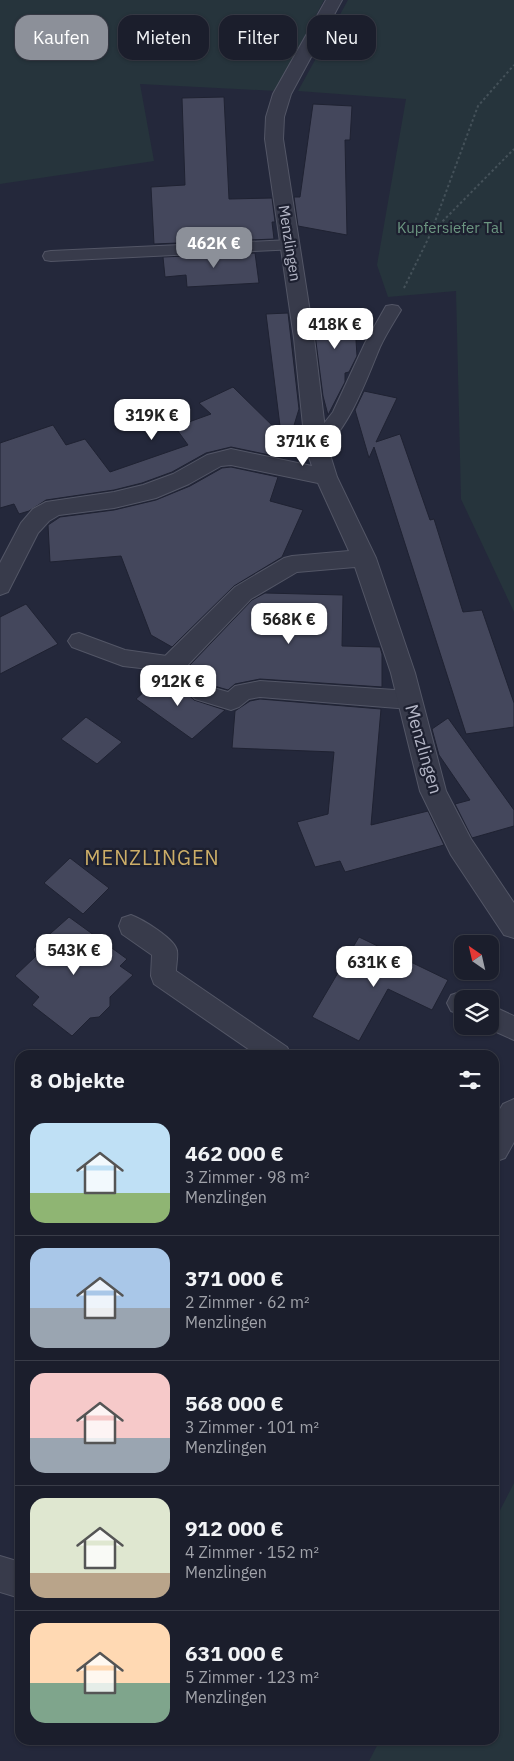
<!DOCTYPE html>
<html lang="de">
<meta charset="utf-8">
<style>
body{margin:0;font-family:"IBM Plex Sans",sans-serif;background:#242734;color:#f1f3f6;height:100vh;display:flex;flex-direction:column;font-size:19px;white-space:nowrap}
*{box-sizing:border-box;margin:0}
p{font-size:16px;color:#a0a2a9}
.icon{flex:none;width:28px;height:28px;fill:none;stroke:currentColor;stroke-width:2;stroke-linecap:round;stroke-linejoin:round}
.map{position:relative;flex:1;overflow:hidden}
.side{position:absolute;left:15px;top:1050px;width:484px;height:695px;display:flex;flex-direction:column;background:#1b1e2c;border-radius:15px;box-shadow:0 1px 4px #0004,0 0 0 1px #393c48}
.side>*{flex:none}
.top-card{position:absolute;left:15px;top:15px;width:485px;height:45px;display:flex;gap:10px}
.needle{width:32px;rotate:326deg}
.tools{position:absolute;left:454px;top:935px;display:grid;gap:10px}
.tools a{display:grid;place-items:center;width:45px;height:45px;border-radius:10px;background:#1b1e2c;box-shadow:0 1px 4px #0004,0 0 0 1px #393c48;font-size:25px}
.price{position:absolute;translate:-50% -42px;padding:0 11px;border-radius:10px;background:#fff;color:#222;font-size:16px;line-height:32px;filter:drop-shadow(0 1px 2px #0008)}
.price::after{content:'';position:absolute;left:50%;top:30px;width:15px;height:11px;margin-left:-8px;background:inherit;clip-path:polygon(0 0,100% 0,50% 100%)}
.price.on{background:#8c9099;color:#fff}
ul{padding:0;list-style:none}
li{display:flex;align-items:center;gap:15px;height:125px;padding:0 15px}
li+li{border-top:1px solid #393c48}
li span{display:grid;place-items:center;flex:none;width:140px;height:100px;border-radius:15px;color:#555}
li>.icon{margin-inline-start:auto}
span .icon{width:60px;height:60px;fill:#fffc;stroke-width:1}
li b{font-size:21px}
h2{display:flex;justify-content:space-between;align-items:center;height:60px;padding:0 15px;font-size:21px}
.chip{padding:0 18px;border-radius:15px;background:#1b1e2c;box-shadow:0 1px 4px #0004,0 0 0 1px #393c48;font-size:18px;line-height:45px}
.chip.on{background:#8c9099;color:#fff}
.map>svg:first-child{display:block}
.green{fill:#26343c}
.building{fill:#44475c;stroke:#1f2232}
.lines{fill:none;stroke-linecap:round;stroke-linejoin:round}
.lane-casing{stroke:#535666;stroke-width:2}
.street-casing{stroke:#535666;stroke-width:2}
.path{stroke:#445159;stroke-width:2;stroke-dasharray:2.5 2.5;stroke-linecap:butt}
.lane{fill:#383b4b;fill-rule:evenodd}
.street{fill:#383b4b;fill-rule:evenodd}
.labels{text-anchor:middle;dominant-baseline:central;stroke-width:4.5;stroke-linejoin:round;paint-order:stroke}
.far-park-label{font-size:15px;fill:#6c9681;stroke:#1d2030}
.far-street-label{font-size:15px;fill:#b4b6c6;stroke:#1d2030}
.street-label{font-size:18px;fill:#b4b6c6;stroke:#1d2030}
.quarter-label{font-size:20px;letter-spacing:1px;fill:#cdae68;stroke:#1d2030}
</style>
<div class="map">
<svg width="514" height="1761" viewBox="0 0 514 1761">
<rect width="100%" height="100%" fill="#24283b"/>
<path class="green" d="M0 0H324L276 91 140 84 154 161 0 184Z
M348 0H514V612L461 499 456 291 388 297 377 265 406 99 298 91Z
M514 1483V1761H369L380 1740H494V1522Z"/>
<path class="building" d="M224 97 229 199 272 198 275 222H272L274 239 154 244 151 187 185 185 182 98Z
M313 104 352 106 350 140H345L347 235 298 226 294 197H300Z
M255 253 259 283 187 287 186 275 165 277 163 257Z
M354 309 357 356 349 372 345 373V382L328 415 323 396 312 311Z
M288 313 299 409 284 458 231 447 206 453 172 472 142 483 114 490 46 500 29 511 19 514 14 504 0 508V443L53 425 66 445 85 439 110 472 188 445 175 427 211 414 199 403 233 387 281 434 266 314Z
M364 391 397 398 376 442 400 434 430 520 434 519 463 612 482 610 514 703V727L466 734 374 447 369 458 355 410Z
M231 467 278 477 270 501 303 510 282 557 234 586 172 647 151 635 121 556 50 562 48 525 60 517 114 510 156 500 190 486 222 468Z
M265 593 343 595 342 646 380 647 382 654V687L260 679 235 684 228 690 211 685 190 665 252 600Z
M26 604 58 644 0 674V617Z
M165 673 194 700 225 710 192 739 136 699Z
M260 699 381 709 371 825 428 811 444 845 345 872 340 861 315 867 297 822 328 814 334 752 232 748 235 711 250 701Z
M86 717 122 742 97 764 61 739Z
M448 718 514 810V826L472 838 455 804 470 800 439 755 432 729Z
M70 858 109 888 83 914 44 883Z
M69 917 127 959 120 966 133 975 110 997V1006L99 1017 90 1018 72 1036 32 1005 39 997 15 976 36 956 33 949Z
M359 937 448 980 432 1010 388 989 359 1041 312 1017Z"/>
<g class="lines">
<g class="lane-casing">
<path id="lane" d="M291 240 297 241 299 245 297 249 51 261 45 260 43 256 45 252 51 251Z
M392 305 398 306 401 310C394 322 386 334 380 347 370 370 340 458 309 450L307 445 333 412 365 343 386 306Z
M79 633 125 650 181 658 210 687 228 692 235 686 260 681 410 691 418 694 421 700 418 706 410 709 260 697 249 699 239 707 231 710 195 699 167 671 123 666 72 647 68 641 72 635Z
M131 915C142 919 176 939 177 951 178 957 176 965 176 971L287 1047 291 1055H257L154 984 151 976 152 955 122 934 119 926 122 918Z
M460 992 471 996 472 999H462V1015L451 1011 447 1003 451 995Z
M490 1005 514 1016V1040L483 1026H490Z"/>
</g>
<g class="street-casing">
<path id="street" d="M326 0H342L291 94 284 117 283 139 314 338 327 445 337 477 376 558 415 673 446 791 471 839 514 903V938L504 935 451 855 420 791 391 673 355 567 297 572 251 599 182 671 173 673 164 671 161 664 164 657 235 587 284 558 292 556 349 551 318 483 231 465 221 466 189 484 156 498 114 508 59 515 49 521 38 533 8 592 0 595V563L21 523 33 509 46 502 114 492 143 485 173 474 207 455 231 449 312 466 305 445 294 338 265 139 266 117 273 94Z
M514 1099V1142L505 1158 494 1162V1119L503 1104Z
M0 1556 20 1562V1598L0 1592Z"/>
</g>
<path class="path" d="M432 232 514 149
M404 288 430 235 478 106 514 65"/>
<use href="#lane" class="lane"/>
<use href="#street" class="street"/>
</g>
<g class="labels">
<g class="far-park-label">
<text x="450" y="227">Kupfersiefer Tal</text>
</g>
<g class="far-street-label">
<text transform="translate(290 243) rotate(81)">Menzlingen</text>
</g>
<g class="street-label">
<text transform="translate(424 749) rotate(74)">Menzlingen</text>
</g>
<g class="quarter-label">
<text x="152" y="857">MENZLINGEN</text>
</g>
</g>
</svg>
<div class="tools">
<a><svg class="needle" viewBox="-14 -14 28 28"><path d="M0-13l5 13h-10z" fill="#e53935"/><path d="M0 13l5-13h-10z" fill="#a0a2a9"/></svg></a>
<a><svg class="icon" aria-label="layers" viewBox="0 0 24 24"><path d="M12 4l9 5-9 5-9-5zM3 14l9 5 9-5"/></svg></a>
</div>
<b class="price on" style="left:214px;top:269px">462K €</b>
<b class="price" style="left:335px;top:350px">418K €</b>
<b class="price" style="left:152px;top:441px">319K €</b>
<b class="price" style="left:303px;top:467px">371K €</b>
<b class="price" style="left:289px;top:645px">568K €</b>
<b class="price" style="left:178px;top:707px">912K €</b>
<b class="price" style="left:74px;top:976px">543K €</b>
<b class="price" style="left:374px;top:988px">631K €</b>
<div class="top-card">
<a class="chip on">Kaufen</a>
<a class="chip">Mieten</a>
<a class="chip">Filter</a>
<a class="chip">Neu</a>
</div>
<section class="side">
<h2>8 Objekte<svg class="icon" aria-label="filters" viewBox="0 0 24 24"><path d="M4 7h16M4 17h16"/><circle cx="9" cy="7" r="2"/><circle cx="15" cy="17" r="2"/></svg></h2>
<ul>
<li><span style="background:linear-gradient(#bfe0f5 70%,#8fb573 0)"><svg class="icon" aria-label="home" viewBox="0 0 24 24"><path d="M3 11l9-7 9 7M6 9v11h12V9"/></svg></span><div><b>462 000 €</b><p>3 Zimmer · 98 m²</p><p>Menzlingen</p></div></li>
<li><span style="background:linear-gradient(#a9c7e8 60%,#9aa5b1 0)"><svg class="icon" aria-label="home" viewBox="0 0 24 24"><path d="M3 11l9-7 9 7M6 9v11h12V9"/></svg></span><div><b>371 000 €</b><p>2 Zimmer · 62 m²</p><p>Menzlingen</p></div></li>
<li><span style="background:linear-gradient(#f6c9c9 65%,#9aa5b1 0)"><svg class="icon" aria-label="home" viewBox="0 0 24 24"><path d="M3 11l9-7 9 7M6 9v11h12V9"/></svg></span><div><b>568 000 €</b><p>3 Zimmer · 101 m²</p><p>Menzlingen</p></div></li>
<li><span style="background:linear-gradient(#dfe7d0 75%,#b9a48a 0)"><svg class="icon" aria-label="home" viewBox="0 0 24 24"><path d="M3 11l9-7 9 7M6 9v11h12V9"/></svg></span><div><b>912 000 €</b><p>4 Zimmer · 152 m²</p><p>Menzlingen</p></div></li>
<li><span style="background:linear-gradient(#ffd9b3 60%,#7fa58c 0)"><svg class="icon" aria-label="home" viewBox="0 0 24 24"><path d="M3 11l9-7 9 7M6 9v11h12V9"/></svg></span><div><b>631 000 €</b><p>5 Zimmer · 123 m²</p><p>Menzlingen</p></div></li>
</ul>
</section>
</div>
